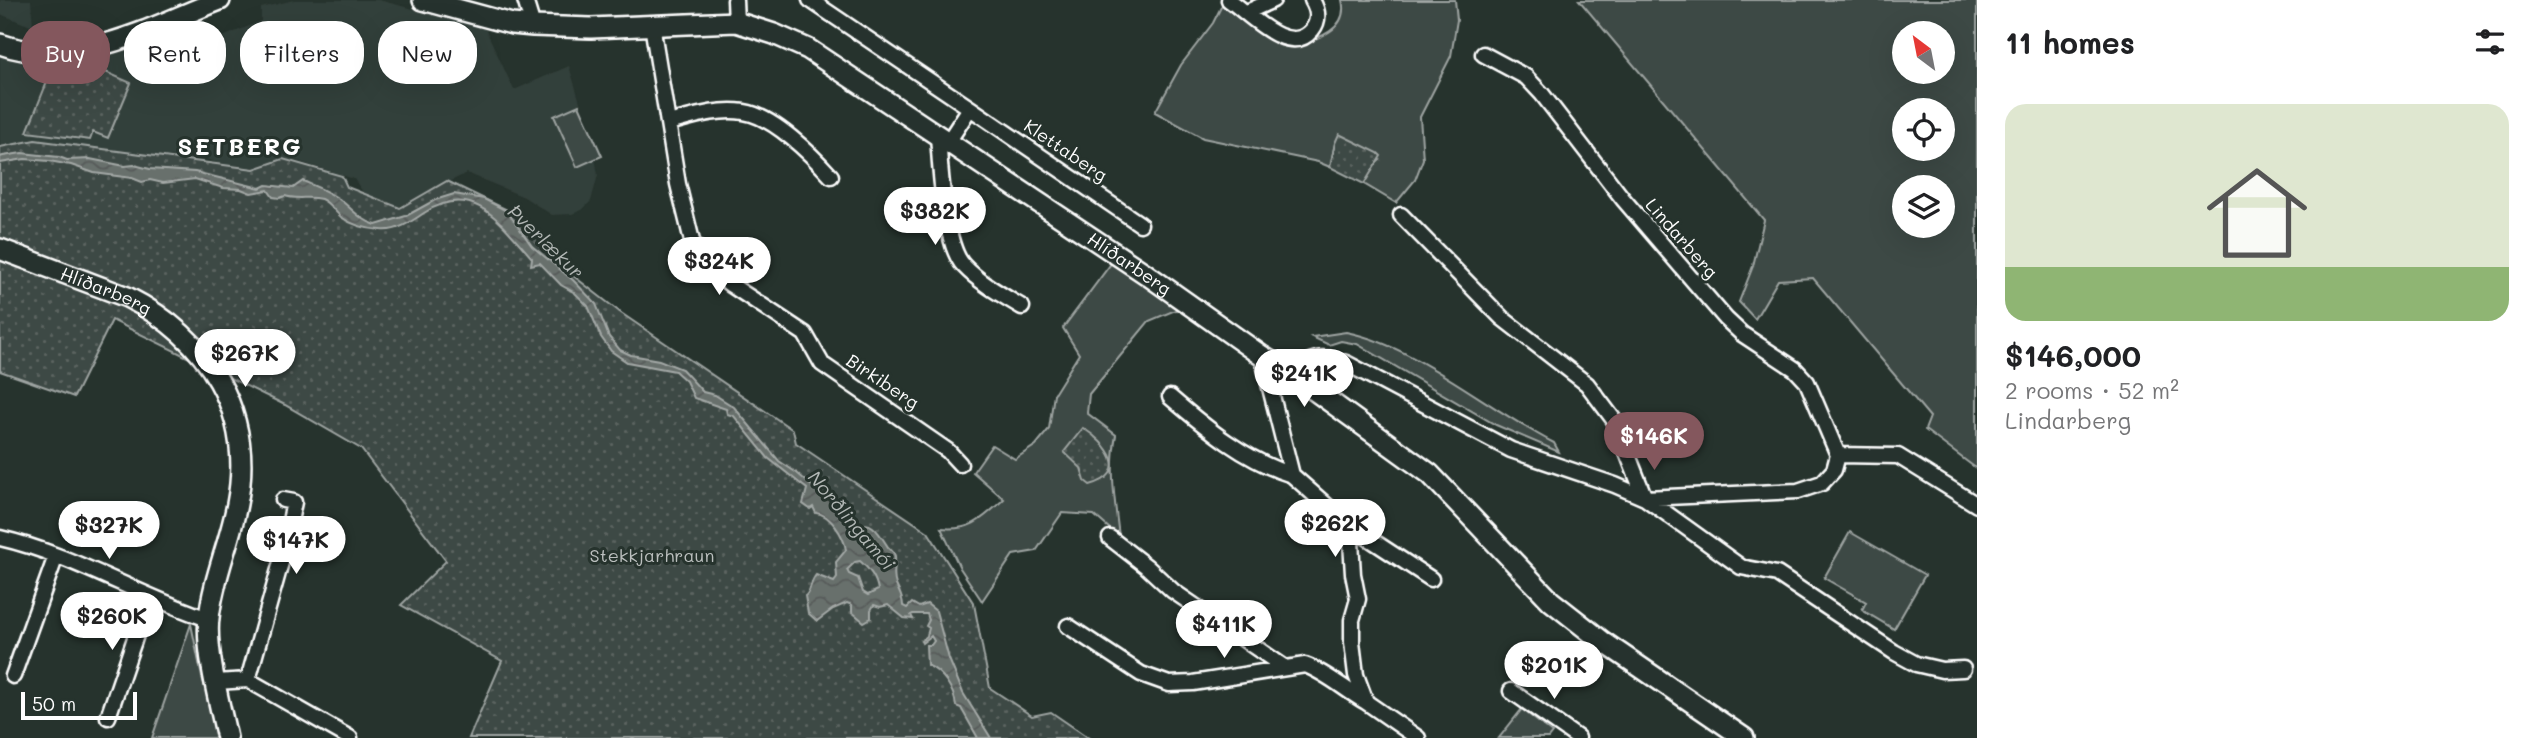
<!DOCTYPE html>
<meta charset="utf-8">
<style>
body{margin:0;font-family:Mali,sans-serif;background:#f2f2f2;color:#202124;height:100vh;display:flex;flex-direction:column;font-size:26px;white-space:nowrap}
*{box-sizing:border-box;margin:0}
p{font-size:23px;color:#757577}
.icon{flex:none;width:38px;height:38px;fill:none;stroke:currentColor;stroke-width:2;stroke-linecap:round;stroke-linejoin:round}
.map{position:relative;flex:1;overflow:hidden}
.sheet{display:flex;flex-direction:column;background:#fff;width:560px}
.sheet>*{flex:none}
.banner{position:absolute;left:21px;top:21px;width:665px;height:63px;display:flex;gap:14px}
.needle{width:46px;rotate:328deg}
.buttons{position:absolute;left:1892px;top:21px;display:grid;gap:14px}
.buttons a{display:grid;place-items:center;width:63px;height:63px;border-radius:50%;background:#fff;box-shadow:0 7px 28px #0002;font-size:35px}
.scale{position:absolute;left:21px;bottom:18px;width:116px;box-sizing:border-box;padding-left:7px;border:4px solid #fff;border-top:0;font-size:19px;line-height:24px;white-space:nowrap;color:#fff;-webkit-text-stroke:5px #26332d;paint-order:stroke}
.price{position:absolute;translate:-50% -60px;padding:0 16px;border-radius:24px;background:#fff;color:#222;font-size:23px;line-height:46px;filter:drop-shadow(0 2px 4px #0008)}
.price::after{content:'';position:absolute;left:50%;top:42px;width:21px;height:16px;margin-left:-10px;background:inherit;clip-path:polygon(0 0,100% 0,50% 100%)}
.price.on{background:#84575d;color:#fff}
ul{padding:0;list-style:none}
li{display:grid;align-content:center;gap:14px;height:371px;padding:0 28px}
li span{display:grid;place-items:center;height:217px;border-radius:21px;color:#555}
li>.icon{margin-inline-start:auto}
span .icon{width:126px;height:126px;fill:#fffc;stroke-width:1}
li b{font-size:30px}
h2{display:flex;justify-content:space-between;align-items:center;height:84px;padding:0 28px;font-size:30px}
.tag{padding:0 24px;border-radius:28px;background:#fff;box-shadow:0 7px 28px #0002;font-size:24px;line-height:63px}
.tag.on{background:#84575d;color:#fff}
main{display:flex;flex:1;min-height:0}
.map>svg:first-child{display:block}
.built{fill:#333f3a}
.grass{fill:#3e4944;stroke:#9ea4a2;stroke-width:2;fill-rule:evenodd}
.park{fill:url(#park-dots);stroke:#9ea4a2;stroke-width:2}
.water{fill:url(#water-waves);stroke:#a4a9a7;stroke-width:2;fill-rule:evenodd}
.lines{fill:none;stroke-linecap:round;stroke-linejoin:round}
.street-casing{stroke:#fff;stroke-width:19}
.secondary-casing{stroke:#fff;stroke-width:24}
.street{stroke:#26332d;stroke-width:14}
.secondary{stroke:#26332d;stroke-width:19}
.labels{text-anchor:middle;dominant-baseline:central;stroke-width:6;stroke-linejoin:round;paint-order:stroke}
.street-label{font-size:18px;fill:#fff;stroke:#26332d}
.park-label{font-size:18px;fill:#bbbfbe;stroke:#26332d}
.water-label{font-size:19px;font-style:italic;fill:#b3b8b6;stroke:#26332d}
.district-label{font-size:24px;font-weight:bold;letter-spacing:2px;fill:#fff;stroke:#26332d}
</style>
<main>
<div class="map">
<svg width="1977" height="738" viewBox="0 0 1977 738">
<defs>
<pattern id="park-dots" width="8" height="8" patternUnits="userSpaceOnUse" patternTransform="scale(1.75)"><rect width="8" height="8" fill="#3e4944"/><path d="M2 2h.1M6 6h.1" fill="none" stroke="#5b6460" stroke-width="1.8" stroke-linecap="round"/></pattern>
<pattern id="water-waves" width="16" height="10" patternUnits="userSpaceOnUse" patternTransform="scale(1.75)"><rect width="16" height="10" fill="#67706c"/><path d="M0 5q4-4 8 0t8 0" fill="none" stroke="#575a59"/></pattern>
</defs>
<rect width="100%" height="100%" fill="#26332d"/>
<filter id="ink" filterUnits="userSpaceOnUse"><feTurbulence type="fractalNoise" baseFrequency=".0143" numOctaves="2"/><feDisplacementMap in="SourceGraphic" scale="14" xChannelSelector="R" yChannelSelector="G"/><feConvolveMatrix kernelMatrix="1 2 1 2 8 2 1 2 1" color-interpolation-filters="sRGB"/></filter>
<g filter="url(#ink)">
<path class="built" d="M0 0H31L33 27 0 14Z
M294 0H379L485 28 514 90 569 66 593 145 598 175 591 201 582 210 572 214 552 215 524 197 467 173 398 207 365 195 354 179 294 160 237 171 201 157 128 155 26 144 0 146V55L31 66 68 64 130 50 141 71 261 21V8Z"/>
<path class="grass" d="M1342 0H1455L1457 20 1451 56 1420 117 1423 159 1415 180 1396 203 1364 184 1372 167 1380 160 1335 143 1330 167 1318 162 1203 138 1155 112 1181 65 1213 23 1224 1 1259 30 1291 47C1314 40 1350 31 1342 0Z
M1579 0H1977V469L1925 430 1930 417 1813 278 1778 280 1755 319 1739 302 1753 266 1764 220ZM1904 33H1942V72H1904ZM1904 110H1942V149H1904ZM1904 187H1942V226H1904Z
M579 105 602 156 577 167 554 116Z
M1113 261 1178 309 1149 321 1089 394 1087 413 1116 435C1109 470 1115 501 1119 537L1094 515 1062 513 1036 551 1013 555 982 601 960 568 941 528C972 531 982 519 1004 499L973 472 992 445 1015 459 1036 445 1049 429 1054 394 1079 354 1063 328Z
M1346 332C1417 346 1489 410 1554 443L1559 452 1496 425 1357 344 1341 341 1329 345 1312 337Z
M1850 532 1925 575 1894 629 1862 610 1866 602 1824 578Z
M191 624 202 677 220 738H152Z
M1522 709 1552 733 1548 738H1499Z"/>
<path class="park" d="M53 67 92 83 99 69 131 83 108 138 93 132 90 140 27 132Z
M1339 134 1378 153 1381 156 1364 184 1330 167 1335 143Z
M35 140 254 169 283 159 342 176 347 187 400 208 447 181 526 219 571 274 621 313 793 430 796 443 928 532 974 604 990 688 1032 716 1051 712 1089 738H469L502 661 401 605 446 561 361 449 285 405 112 320 74 397 0 371V147Z
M1083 428C1107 443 1132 474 1090 485L1085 481 1081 468 1064 452Z"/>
<path class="water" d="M22 153 59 157 67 160 90 159 125 166 134 165 150 169 195 172 260 188 266 185 293 188 303 181C317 187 331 192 343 202 355 212 361 220 376 225L406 216 435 200 454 194 484 199 507 211 532 246 573 280 596 304 609 337 620 350 631 355 659 360 682 369 703 392 715 395 734 407 779 461 797 473 819 492 838 502 837 508 842 507 849 521 855 523 849 527 852 530 856 531C869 513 881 536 888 547 891 550 894 552 895 556 896 565 892 575 896 585 899 592 903 597 903 606L907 608 912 603 919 607 927 604 936 611 949 659 963 693 991 738H978L961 708 956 706C954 689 943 672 927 665L926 645H931L934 641 931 636 922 643 921 641 927 636 929 628 926 626 929 620 927 614H913L911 615 913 619 904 618 888 605 880 607 874 605 871 610V618L864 622 852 612V605L847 603 833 609 817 621 808 613 805 596C811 592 810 582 816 575L834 582 837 578 836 562 846 550C844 536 830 514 816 513L813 507 810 509 803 504 807 489 768 458 734 416 727 414 726 409 694 398 686 381 675 371 627 362 611 351 601 337 588 306 575 293 561 285 540 263 531 265 532 258C502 225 475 180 424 213 411 222 396 232 381 230 367 229 353 226 341 217 335 212 329 202 321 199 309 196 295 200 285 196L280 198 273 197 268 190 251 193 241 189 223 188 195 179 163 183 150 180 142 182 132 178 94 173 71 165 49 161 25 159 0 163V157L3 156ZM860 561C869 569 876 577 878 590L868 595 863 592 858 578 849 574 847 570 855 562Z"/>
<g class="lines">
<g class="street-casing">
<path id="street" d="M525 0 533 26
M735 0 736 22
M810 0 970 108 948 142
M1229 0C1250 14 1289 58 1312 30 1320 20 1318 10 1312 0
M1247 12 1273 0
M652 25 678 184 692 241 700 255 710 268 731 285 805 334 822 364 948 451 960 464
M970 108 1140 224
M668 123C692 117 718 108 744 112 773 116 812 155 831 176
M938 135C940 165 944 246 964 266 980 283 1002 295 1022 307
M1401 215 1502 318 1587 384 1614 420 1645 498 1741 567 1777 574 1894 652 1916 664 1942 670 1963 669
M1262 356 1292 475 1350 526 1353 574 1358 599 1352 620V642L1356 675 1366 702 1418 738
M1292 374C1311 356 1322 355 1346 363L1511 450 1615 485 1645 498 1798 491 1822 483 1834 470 1838 455 1807 382 1795 369 1742 334 1726 319 1623 199 1542 94 1526 77 1483 54
M1170 397C1206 428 1246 461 1292 475
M1838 455 1898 456 1977 505
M1350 526 1431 579
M0 538C71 554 139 596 208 619
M1110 538 1146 566 1173 591 1284 667
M1068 626 1141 674 1169 684 1193 683 1305 665C1327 673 1345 690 1366 702
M13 676 56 556
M248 680 283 555 294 502 283 500
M216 682 248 680 350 738
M1511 691 1578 738
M108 717 149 597"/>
</g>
<g class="secondary-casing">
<g id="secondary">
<path id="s1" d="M423 0 512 24 533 26 591 28 736 22 774 34 808 49 1146 274 1262 356 1292 374 1430 474 1551 601 1602 641 1744 738"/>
<path d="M0 44C75 71 152 26 220 0"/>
<path id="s2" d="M0 249 127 297C208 338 255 412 237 504 230 542 213 579 209 618 205 649 220 706 227 738"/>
</g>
</g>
<use href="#street" class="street"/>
<use href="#secondary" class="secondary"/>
</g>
</g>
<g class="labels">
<g class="street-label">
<text transform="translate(1066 150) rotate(34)">Klettaberg</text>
<text transform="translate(1682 238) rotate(49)">Lindarberg</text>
<text stroke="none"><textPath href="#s1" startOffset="780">Hlíðarberg</textPath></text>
<text stroke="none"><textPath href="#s2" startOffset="114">Hlíðarberg</textPath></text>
<text transform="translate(883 381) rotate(34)">Birkiberg</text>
</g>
<g class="park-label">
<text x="652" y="555">Stekkjarhraun</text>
</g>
<g class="water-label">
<text transform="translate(546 241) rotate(44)">Þverlækur</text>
<text transform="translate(852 520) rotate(50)">Norðlingamói</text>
</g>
<g class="district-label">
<text x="240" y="145">SETBERG</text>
</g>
</g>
</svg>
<div class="buttons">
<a><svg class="needle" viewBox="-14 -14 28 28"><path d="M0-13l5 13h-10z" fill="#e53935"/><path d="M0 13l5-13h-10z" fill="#757577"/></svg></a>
<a><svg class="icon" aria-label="locate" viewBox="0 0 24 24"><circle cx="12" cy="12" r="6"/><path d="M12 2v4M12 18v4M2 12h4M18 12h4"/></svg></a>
<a><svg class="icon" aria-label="layers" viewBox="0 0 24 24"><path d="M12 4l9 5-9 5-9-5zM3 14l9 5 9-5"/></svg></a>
</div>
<div class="scale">50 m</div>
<b class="price" style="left:935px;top:247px">$382K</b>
<b class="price" style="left:719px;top:297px">$324K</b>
<b class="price" style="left:245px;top:389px">$267K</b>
<b class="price" style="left:1304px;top:409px">$241K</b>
<b class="price on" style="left:1654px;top:472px">$146K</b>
<b class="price" style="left:1335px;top:559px">$262K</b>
<b class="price" style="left:109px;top:561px">$327K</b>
<b class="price" style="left:296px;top:576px">$147K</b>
<b class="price" style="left:112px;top:652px">$260K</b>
<b class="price" style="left:1224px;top:660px">$411K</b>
<b class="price" style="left:1554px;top:701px">$201K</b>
<div class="banner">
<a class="tag on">Buy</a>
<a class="tag">Rent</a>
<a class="tag">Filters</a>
<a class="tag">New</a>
</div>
</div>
<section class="sheet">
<h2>11 homes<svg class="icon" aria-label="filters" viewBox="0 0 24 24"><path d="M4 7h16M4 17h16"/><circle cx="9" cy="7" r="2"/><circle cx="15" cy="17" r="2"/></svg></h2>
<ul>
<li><span style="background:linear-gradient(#dfe7d0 75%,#8fb573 0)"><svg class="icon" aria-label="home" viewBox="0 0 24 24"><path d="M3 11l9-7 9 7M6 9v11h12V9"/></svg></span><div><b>$146,000</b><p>2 rooms · 52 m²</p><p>Lindarberg</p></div></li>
</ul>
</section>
</main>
